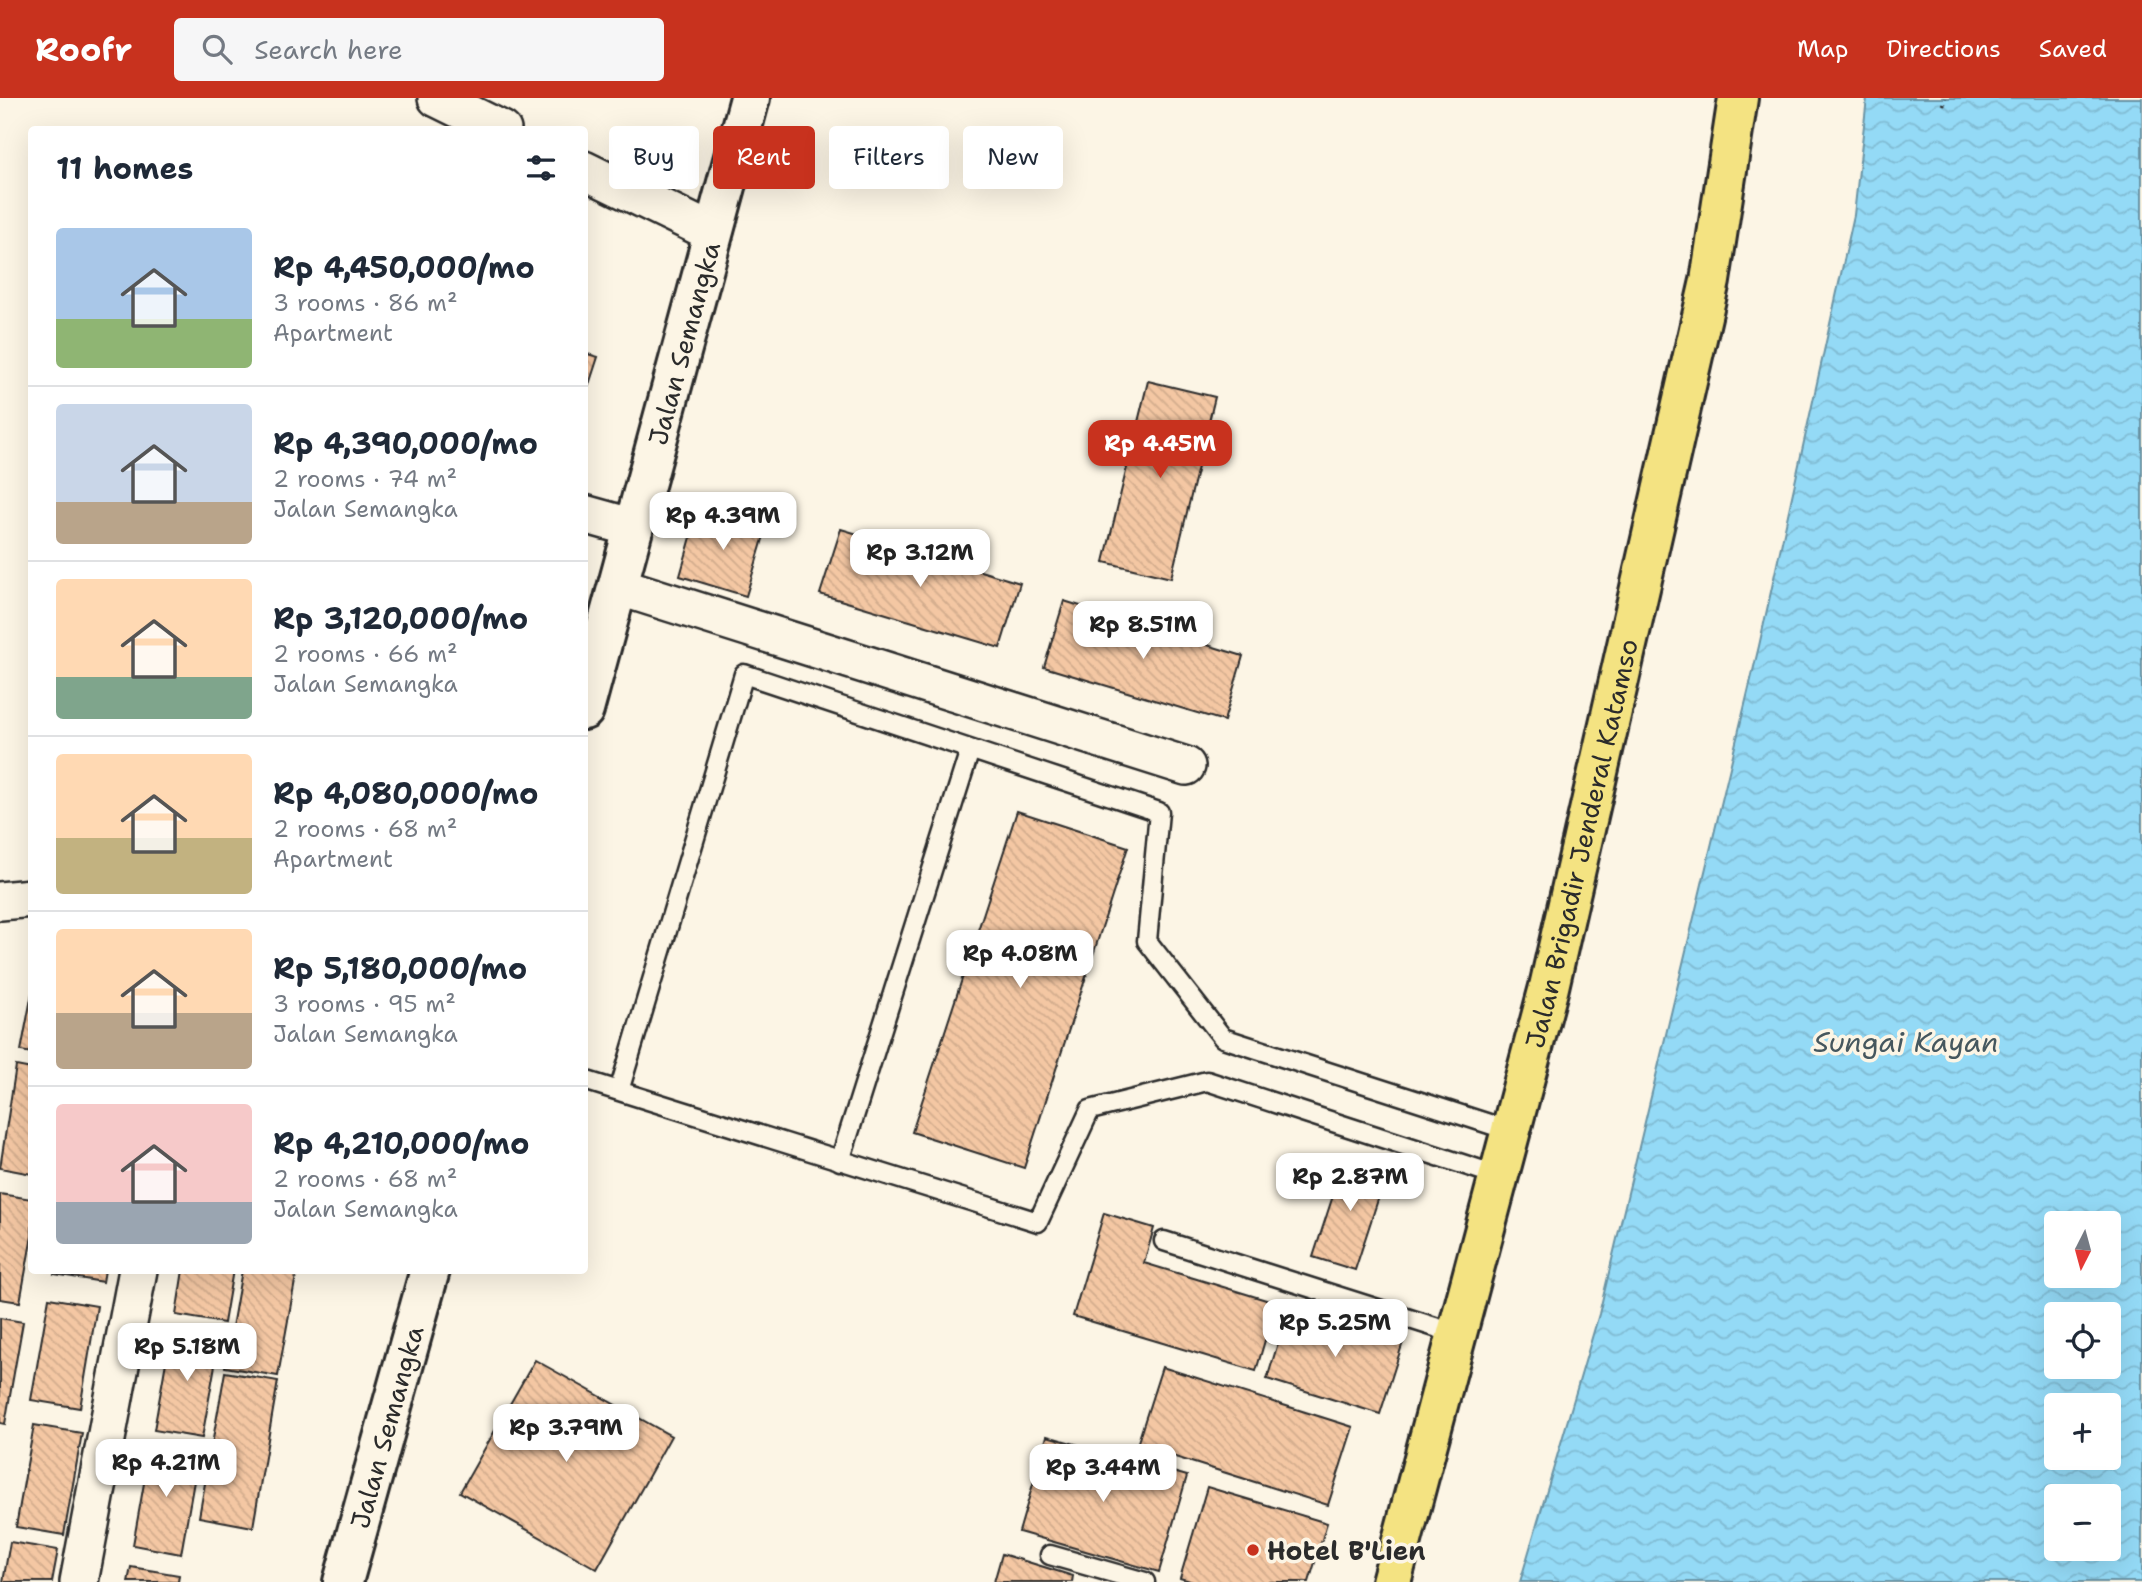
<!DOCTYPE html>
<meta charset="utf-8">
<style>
body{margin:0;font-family:"Shantell Sans",sans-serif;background:#f6f6f7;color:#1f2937;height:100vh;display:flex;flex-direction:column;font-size:26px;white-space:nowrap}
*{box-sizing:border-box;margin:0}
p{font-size:23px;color:#747a83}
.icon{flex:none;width:38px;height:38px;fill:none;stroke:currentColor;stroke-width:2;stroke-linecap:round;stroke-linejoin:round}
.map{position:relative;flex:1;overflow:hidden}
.drawer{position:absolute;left:28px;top:28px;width:560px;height:1148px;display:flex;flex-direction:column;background:#fff;border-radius:7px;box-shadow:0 7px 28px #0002}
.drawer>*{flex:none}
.banner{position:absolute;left:609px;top:28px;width:665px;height:63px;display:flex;gap:14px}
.needle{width:46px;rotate:186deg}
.buttons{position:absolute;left:2044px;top:1113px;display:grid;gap:14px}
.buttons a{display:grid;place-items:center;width:77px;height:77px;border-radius:7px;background:#fff;box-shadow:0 7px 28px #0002;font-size:35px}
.price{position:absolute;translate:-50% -60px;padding:0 16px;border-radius:14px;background:#fff;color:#222;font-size:23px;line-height:46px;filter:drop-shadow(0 2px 4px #0008)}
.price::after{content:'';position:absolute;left:50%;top:42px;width:21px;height:16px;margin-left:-10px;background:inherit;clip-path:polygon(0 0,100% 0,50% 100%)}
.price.on{background:#c8321e;color:#fff}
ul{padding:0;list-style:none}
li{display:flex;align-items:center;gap:21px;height:175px;padding:0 28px}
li+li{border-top:2px solid #e0e1e3}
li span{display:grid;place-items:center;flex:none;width:196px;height:140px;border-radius:7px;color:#555}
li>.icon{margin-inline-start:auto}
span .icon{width:84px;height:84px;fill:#fffc;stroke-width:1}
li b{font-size:30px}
h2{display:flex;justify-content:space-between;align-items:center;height:84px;padding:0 28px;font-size:30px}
.tag{padding:0 24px;border-radius:7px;background:#fff;box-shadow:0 7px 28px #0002;font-size:24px;line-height:63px}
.tag.on{background:#c8321e;color:#fff}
header{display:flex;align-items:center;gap:42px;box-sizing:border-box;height:98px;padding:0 35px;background:#c8321e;color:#fff}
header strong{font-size:33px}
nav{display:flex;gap:38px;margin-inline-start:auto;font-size:24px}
.search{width:490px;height:63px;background:#f6f6f7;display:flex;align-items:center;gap:18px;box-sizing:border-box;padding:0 24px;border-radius:7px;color:#747a83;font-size:26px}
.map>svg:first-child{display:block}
.water{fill:url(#water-waves);stroke:#6a94a5;stroke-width:2;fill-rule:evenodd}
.building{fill:url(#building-back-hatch);stroke:#2b2b2b;stroke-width:2}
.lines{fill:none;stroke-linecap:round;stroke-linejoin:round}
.lane-casing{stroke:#2b2b2b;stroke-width:23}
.street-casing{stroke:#2b2b2b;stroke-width:42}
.secondary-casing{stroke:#2b2b2b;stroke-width:44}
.highway-casing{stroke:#2b2b2b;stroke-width:44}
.path{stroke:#2b2b2b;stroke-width:4.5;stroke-dasharray:2 5;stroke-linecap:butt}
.lane{stroke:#fcf5e5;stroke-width:18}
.street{stroke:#fcf5e5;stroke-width:37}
.secondary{stroke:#fcf5e5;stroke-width:38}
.highway{stroke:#f4e382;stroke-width:38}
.poi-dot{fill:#c8321e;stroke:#fcf5e5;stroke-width:2.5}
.labels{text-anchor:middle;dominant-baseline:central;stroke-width:7;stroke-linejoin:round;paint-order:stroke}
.street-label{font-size:26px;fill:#2b2b2b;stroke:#fcf5e5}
.poi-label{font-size:26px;font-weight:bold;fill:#2b2b2b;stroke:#fcf5e5;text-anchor:start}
.water-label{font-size:28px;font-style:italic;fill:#45575e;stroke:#fcf5e5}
</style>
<header>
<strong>Roofr</strong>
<div class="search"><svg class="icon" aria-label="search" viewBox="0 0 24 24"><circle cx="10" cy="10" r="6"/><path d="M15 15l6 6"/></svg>Search here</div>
<nav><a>Map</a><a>Directions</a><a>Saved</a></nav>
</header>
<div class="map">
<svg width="2142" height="1484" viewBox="0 0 2142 1484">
<defs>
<pattern id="water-waves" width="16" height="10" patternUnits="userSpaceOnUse" patternTransform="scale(1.75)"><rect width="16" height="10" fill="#94daf6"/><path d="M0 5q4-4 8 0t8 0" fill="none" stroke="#80bbd3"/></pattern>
<pattern id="building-back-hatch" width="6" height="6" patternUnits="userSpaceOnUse" patternTransform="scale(1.75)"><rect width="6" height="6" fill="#f4c7a3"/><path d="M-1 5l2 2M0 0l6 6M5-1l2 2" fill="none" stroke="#d1ab8c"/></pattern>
</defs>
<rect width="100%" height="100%" fill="#fcf5e5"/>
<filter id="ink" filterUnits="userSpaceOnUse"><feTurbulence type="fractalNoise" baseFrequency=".0143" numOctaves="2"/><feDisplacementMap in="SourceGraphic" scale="14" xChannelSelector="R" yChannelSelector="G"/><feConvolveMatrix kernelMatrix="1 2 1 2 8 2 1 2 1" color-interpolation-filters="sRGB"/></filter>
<g filter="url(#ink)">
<path class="water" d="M1867 0H2142V1484H1520L1599 1216 1759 548 1854 117ZM2056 1125H2109V1178H2056ZM2056 1216H2109V1269H2056ZM2056 1307H2109V1360H2056ZM2056 1398H2109V1451H2056Z"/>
<path class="building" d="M584 255 598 259 584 302Z
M1148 283 1215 299 1171 480 1104 464Z
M699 411 766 431 746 498 680 478Z
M841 431 1020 485 1000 550 820 496Z
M1064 503 1243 558 1224 623 1044 569Z
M1017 713 1128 749 1024 1070 912 1034Z
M32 895V955L21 953Z
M16 968 32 971V1076L0 1070Z
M1346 1058 1388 1071 1355 1172 1313 1159Z
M0 1096 32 1101V1138L20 1204 0 1201Z
M1104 1115 1154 1130 1144 1165 1276 1205 1256 1273 1073 1218Z
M55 1172H105L103 1184 54 1176Z
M183 1172H233L224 1225 176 1217Z
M242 1172H297L278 1278 225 1269Z
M49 1200 97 1208 80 1310 31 1302Z
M1290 1206 1404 1241 1380 1316 1267 1281Z
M0 1220 23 1224 5 1326 0 1325Z
M172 1230 220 1239 202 1340 154 1332Z
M535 1262 671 1338 597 1471 460 1394Z
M1162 1269 1353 1329 1328 1407 1137 1347Z
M225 1274 278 1283 253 1429 199 1419Z
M34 1327 82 1335 64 1437 16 1429Z
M1047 1338 1187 1378 1159 1474 1019 1434Z
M151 1346 199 1355 181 1456 133 1447Z
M1207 1389 1327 1425 1309 1484H1193L1180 1480Z
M10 1444 58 1452 52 1484H3Z
M1002 1456 1073 1478 1072 1484H994Z
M131 1469 179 1477 178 1484H128Z"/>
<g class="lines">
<g class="lane-casing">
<path id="lane" d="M584 982 619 993
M840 1063 970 652
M1499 1078 1207 983 1090 1012 1038 1124 619 993 744 576 1159 714 1147 843 1223 940 1511 1033
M1164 1143 1457 1236
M1050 1457 1145 1484"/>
</g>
<g class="street-casing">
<path id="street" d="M437 0 502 32
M584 72 713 135
M584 416 634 430
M618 488 1186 668
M0 803 32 800
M79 1484 138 1172"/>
</g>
<g class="secondary-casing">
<g id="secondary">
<path id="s1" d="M584 612 750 0"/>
<path id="s2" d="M343 1484 430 1172"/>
</g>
</g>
<g class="highway-casing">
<g id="highway">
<path id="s3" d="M1391 1484 1549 889 1710 183 1738 0"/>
</g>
</g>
<path class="path" d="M1943 7 1945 0"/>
<use href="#lane" class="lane"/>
<use href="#street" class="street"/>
<use href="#secondary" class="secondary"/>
<use href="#highway" class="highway"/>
</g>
</g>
<circle class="poi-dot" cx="1253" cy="1452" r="7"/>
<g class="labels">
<g class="street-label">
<text stroke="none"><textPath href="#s1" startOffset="380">Jalan Semangka</textPath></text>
<text stroke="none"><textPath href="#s3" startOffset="763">Jalan Brigadir Jenderal Katamso</textPath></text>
<text stroke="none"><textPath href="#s2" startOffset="161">Jalan Semangka</textPath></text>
</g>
<g class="poi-label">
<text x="1267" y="1452">Hotel B'Lien</text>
</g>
<g class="water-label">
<text x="1906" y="944">Sungai Kayan</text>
</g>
</g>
</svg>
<div class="buttons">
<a><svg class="needle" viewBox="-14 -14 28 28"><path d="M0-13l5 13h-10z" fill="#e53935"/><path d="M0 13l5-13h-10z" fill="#747a83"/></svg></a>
<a><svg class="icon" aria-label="locate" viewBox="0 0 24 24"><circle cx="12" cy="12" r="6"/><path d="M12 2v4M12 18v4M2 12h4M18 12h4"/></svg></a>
<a>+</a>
<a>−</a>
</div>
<b class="price on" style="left:1160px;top:382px">Rp 4.45M</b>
<b class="price" style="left:723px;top:454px">Rp 4.39M</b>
<b class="price" style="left:920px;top:491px">Rp 3.12M</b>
<b class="price" style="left:1143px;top:563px">Rp 8.51M</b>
<b class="price" style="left:1020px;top:892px">Rp 4.08M</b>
<b class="price" style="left:1350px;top:1115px">Rp 2.87M</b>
<b class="price" style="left:1335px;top:1261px">Rp 5.25M</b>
<b class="price" style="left:187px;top:1285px">Rp 5.18M</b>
<b class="price" style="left:566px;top:1366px">Rp 3.79M</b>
<b class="price" style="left:166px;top:1401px">Rp 4.21M</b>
<b class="price" style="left:1103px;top:1406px">Rp 3.44M</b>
<div class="banner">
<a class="tag">Buy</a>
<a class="tag on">Rent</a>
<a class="tag">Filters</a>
<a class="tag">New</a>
</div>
<section class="drawer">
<h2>11 homes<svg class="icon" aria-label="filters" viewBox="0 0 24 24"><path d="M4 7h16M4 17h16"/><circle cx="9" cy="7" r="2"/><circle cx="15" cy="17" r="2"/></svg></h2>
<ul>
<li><span style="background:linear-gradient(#a9c7e8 65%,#8fb573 0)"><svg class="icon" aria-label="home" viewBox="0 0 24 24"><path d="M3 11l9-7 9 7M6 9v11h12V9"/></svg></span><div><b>Rp 4,450,000/mo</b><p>3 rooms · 86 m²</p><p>Apartment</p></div></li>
<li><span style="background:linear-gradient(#c9d6e8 70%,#b9a48a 0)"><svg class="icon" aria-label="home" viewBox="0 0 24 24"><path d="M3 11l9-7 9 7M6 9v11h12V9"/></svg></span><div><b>Rp 4,390,000/mo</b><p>2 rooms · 74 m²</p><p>Jalan Semangka</p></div></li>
<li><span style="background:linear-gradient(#ffd9b3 70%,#7fa58c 0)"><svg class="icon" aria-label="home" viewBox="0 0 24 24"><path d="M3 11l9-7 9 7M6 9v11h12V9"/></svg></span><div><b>Rp 3,120,000/mo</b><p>2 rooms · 66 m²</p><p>Jalan Semangka</p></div></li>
<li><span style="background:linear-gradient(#ffd9b3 60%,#c2b280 0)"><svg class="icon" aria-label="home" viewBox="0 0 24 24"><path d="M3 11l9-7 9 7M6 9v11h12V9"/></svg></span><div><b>Rp 4,080,000/mo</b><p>2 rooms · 68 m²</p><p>Apartment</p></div></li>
<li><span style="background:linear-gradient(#ffd9b3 60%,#b9a48a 0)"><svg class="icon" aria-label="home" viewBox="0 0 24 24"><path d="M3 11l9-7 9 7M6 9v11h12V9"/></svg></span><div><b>Rp 5,180,000/mo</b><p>3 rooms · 95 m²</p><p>Jalan Semangka</p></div></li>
<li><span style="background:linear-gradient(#f6c9c9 70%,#9aa5b1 0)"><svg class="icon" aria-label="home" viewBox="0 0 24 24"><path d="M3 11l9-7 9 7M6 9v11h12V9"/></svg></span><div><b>Rp 4,210,000/mo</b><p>2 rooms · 68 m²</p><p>Jalan Semangka</p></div></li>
</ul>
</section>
</div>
